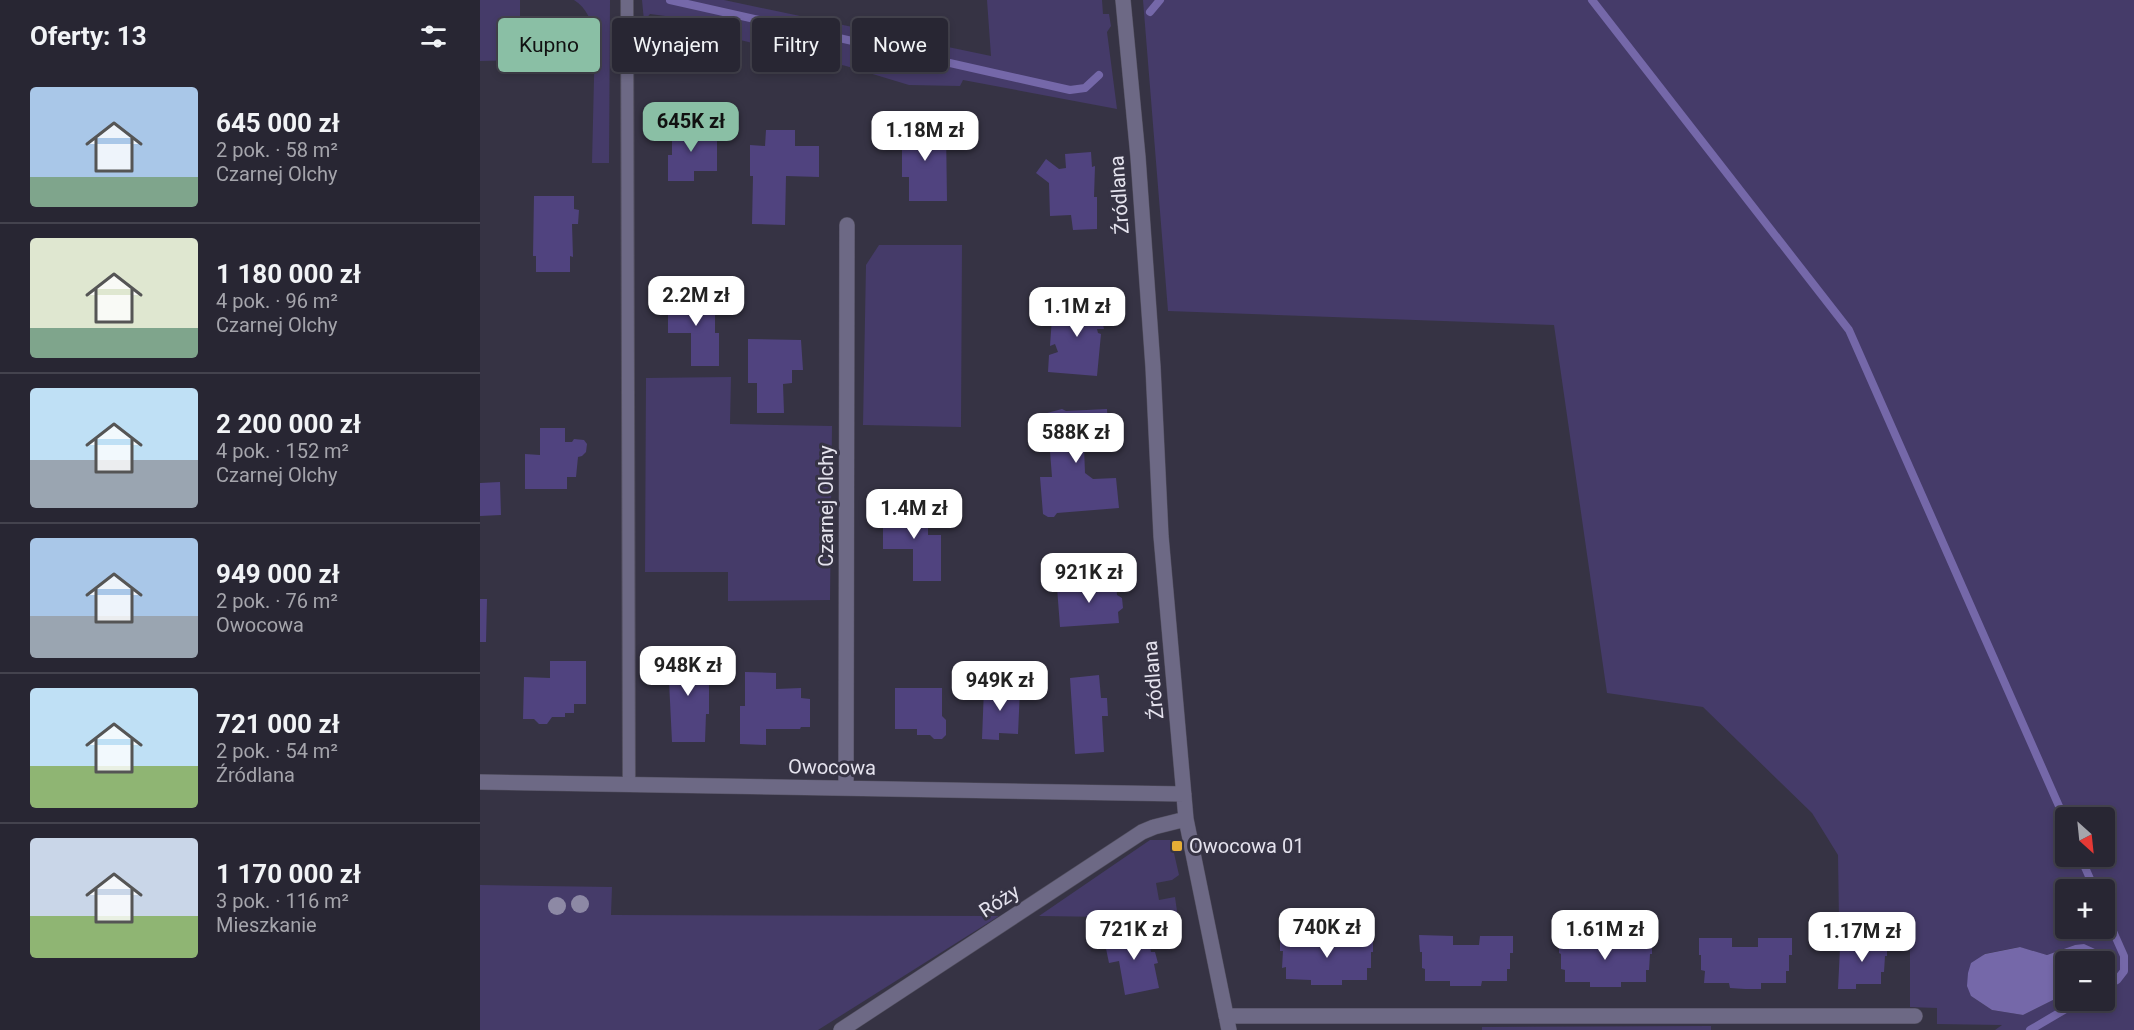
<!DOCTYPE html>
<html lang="pl">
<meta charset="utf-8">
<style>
body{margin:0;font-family:Roboto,sans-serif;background:#302e3b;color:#f1f3f6;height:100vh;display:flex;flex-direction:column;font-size:22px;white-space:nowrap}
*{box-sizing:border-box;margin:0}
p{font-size:20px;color:#a5a5ac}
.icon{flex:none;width:33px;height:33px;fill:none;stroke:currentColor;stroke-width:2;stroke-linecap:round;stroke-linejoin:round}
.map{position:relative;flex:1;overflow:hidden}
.panel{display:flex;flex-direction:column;background:#282633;width:480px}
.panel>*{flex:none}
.hud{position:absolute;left:18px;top:18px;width:570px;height:54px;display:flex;gap:12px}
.needle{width:39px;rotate:153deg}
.fabs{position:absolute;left:1575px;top:807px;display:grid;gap:12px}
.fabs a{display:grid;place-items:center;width:60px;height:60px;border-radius:6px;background:#282633;box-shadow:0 3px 9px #0003,0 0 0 2px #44434e;font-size:30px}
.price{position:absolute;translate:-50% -51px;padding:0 14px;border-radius:12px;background:#fff;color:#222;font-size:20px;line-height:39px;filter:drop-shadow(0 2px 3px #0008)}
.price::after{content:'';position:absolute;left:50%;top:36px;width:18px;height:14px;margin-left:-9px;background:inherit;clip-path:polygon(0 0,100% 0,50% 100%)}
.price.active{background:#8abfa5;color:#111}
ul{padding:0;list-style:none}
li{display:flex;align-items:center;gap:18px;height:150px;padding:0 30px}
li+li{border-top:2px solid #44434e}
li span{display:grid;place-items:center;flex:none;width:168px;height:120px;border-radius:6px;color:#555}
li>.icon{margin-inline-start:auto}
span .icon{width:72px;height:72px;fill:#fffc;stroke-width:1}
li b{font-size:26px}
h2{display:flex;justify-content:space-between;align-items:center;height:72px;padding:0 30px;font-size:26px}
.pill{padding:0 21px;border-radius:6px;background:#282633;box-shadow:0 3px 9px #0003,0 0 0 2px #44434e;font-size:21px;line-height:54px}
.pill.active{background:#8abfa5;color:#111}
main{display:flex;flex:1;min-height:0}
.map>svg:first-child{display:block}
.green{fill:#453b69;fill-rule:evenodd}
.water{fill:#7568a9}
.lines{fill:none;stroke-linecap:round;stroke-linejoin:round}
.stream{stroke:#7568a9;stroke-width:8}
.building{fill:#50437f}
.lane-casing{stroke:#524f5f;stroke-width:14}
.street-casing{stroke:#524f5f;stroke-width:16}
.lane{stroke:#6d6985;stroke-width:12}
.street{stroke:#6d6985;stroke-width:15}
.tree{fill:#8d89a5}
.poi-dot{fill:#e5ad35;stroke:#363344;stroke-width:2}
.labels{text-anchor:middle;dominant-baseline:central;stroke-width:6;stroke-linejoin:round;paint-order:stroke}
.street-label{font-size:20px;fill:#e5e3ee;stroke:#363344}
.poi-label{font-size:20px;fill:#e5e3ee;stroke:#363344;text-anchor:start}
</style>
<main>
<section class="panel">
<h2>Oferty: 13<svg class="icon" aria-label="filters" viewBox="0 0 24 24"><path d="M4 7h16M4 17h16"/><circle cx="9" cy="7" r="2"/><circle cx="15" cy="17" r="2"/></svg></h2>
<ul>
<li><span style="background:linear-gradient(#a9c7e8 75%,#7fa58c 0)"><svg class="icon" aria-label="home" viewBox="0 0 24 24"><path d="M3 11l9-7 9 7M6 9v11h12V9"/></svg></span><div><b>645 000 zł</b><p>2 pok. · 58 m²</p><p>Czarnej Olchy</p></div></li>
<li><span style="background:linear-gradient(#dfe7d0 75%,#7fa58c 0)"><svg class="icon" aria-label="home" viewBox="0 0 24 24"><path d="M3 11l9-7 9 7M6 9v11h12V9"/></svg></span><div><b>1 180 000 zł</b><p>4 pok. · 96 m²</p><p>Czarnej Olchy</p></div></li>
<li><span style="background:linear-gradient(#bfe0f5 60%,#9aa5b1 0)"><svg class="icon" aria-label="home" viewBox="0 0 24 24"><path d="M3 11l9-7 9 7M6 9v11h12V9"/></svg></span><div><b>2 200 000 zł</b><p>4 pok. · 152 m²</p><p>Czarnej Olchy</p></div></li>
<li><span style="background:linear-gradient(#a9c7e8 65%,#9aa5b1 0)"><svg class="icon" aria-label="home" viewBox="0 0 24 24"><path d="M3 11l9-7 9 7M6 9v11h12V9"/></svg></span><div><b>949 000 zł</b><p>2 pok. · 76 m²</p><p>Owocowa</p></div></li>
<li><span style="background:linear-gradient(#bfe0f5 65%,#8fb573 0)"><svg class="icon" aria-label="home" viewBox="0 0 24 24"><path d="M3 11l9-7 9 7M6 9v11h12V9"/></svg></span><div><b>721 000 zł</b><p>2 pok. · 54 m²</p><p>Źródlana</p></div></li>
<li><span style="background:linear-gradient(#c9d6e8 65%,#8fb573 0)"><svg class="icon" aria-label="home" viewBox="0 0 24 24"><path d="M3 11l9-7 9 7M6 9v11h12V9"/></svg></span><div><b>1 170 000 zł</b><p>3 pok. · 116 m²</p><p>Mieszkanie</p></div></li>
</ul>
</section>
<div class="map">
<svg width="1654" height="1030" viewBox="0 0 1654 1030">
<rect width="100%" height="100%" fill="#363344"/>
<path class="green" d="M0 0H40V60L0 61Z
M94 0H130L129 163H112L115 36C112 22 107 8 94 0Z
M162 0H244L511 56 507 0H622L623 14H629L631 26 627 32 637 109 483 80 480 86 429 85 366 66 256 39 254 25 170 14 164 21Z
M663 0H1654V1030H1515L1522 1025 1457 1024V1008L1430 1007V923L1359 921 1358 855 1332 813 1223 707 1127 693 1074 325 688 311ZM1586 818H1624V856H1586ZM1586 890H1624V928H1586ZM1595 945 1615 949 1619 961 1624 962V1000H1586L1585 994 1543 1015 1512 1010 1491 996 1504 954 1539 947 1567 955Z
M399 245H482L481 427 383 425 386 265Z
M251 377 250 424 352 426 350 600 248 601V572H165L166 378Z
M670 840H691L699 875 692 880 676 883 679 900 695 897 698 918 559 916Z
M0 885 132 887 131 915 519 916 338 1030H0Z
M1231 1026V1030H1002V1027Z"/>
<path class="water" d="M1604 944 1615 949 1619 961 1586 962 1585 994 1543 1015 1512 1010 1491 996 1487 986 1488 973 1491 963 1505 954 1540 947 1567 955 1595 945Z"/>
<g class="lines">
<path class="stream" d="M190 0 590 90 605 88 619 75
M1112 0 1369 330 1586 822
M670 12 680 0
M1600 856 1615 890
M1624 911 1644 956V971L1637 980 1624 987
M1550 1030 1601 1000"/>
</g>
<path class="building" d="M440 118H449L452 121V129H466L467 201H429V177H422V129H436V121Z
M192 125 229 126V139H237V171H214V181H188V155H192Z
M286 130H315V146H339V177L306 176 305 225 272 224 273 176H270V145L285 146Z
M611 152 612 167 615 166 614 197H617V229L593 230 591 215 570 216 569 183 556 173 566 159 579 169 586 168 585 154Z
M54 196H94V209L99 210 98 224H92L93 257 90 256V272H56V256H53Z
M188 294H202L207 299H235V333H239V366H211V333H188Z
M611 298V307L626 306 628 325H623L624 329H617L618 333 621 334 617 376 568 372 569 355 578 352 575 344 570 346 573 303 593 305V302Z
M268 339 321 340 323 370H312V383L303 384 304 413H277V383H268Z
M582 409 586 411 627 409 629 440 607 441 604 447 605 473 613 479 636 478 639 508 577 513 574 517H568L563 514 560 477H572L567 413Z
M60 428H85V442H92L94 439 104 440 107 444 106 452 102 456 98 457 96 477H87V489H45V454L60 455Z
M20 482 21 515 0 516V483Z
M403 506H448V535H461V581H433V549H403Z
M615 579 618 584 636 583 637 595 642 598 643 608 638 612 639 623 580 627 577 587 595 586 597 580Z
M0 599H7L6 642H0Z
M189 653H224V679H229V714H226L225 742H192L189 681H185V667H189Z
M70 661H106V704H94V713H85V717H72L67 724H59L54 719H43L44 677 70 678Z
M265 672 296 673V689L321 688V698L330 699V727H321L320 729H286V745L260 744V706H265Z
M619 675 621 698H627L628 716H622L624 752 595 754 590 678Z
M415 688H462V716L466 720V735L462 739H454L450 735H437V729H415Z
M504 688 540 689 538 734 519 733V740L502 739Z
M667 930 671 952H675L678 963 674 964 679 988 645 995 639 961 629 963 624 939Z
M800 934 833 935 834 944H860V935H893V952H891V968H887V980H862V985H831V980L806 979V967L802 968 803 951H800Z
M939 935 973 936V945H999L1000 936H1033V953H1030V969H1027V981H1002L1001 986H970V981H945V969L942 968V952H940Z
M1079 937H1112V946H1139V937H1172V954H1170L1169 970H1166V982H1141V987H1110V982H1085V970L1081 969V954L1079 953Z
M1219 938H1252V947H1278V938H1312V955H1309V971H1306V983H1281V989H1265L1250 988 1249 983H1224L1225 971 1221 970V955H1219Z
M1373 939H1407V956H1405L1404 972H1401V984H1376V989H1358L1360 948H1374Z"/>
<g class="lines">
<g class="lane-casing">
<path id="lane" d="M147 0 149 784"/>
</g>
<g class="street-casing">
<path id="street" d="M643 0 658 157 673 367 681 536 706 819 749 1030
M0 782 704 794
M366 788 367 225
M746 1016H1435
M361 1030 662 832 674 827 706 819"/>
</g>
<use href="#lane" class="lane"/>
<use href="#street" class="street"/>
</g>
<g class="tree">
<circle cx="100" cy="904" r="9"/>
<circle cx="77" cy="906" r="9"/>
</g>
<rect class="poi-dot" x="691" y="840" width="12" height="12" rx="3"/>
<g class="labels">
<g class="street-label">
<text transform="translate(639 195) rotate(-94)">Źródlana</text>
<text transform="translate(346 506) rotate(-90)">Czarnej Olchy</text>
<text transform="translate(673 680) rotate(-95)">Źródlana</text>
<text transform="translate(352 767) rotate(1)">Owocowa</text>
<text transform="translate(519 901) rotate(-33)">Róży</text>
</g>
<g class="poi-label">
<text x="709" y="846">Owocowa 01</text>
</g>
</g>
</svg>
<div class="fabs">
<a><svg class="needle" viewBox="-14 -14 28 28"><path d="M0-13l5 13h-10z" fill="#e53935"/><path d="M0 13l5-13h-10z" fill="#a5a5ac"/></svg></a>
<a>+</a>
<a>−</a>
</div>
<b class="price active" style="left:211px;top:153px">645K zł</b>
<b class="price" style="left:445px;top:162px">1.18M zł</b>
<b class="price" style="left:216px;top:327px">2.2M zł</b>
<b class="price" style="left:597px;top:338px">1.1M zł</b>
<b class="price" style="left:596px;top:464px">588K zł</b>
<b class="price" style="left:434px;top:540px">1.4M zł</b>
<b class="price" style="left:609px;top:604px">921K zł</b>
<b class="price" style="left:208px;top:697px">948K zł</b>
<b class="price" style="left:520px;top:712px">949K zł</b>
<b class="price" style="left:847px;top:959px">740K zł</b>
<b class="price" style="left:654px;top:961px">721K zł</b>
<b class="price" style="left:1125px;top:961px">1.61M zł</b>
<b class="price" style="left:1382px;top:963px">1.17M zł</b>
<div class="hud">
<a class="pill active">Kupno</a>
<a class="pill">Wynajem</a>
<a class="pill">Filtry</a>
<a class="pill">Nowe</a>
</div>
</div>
</main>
